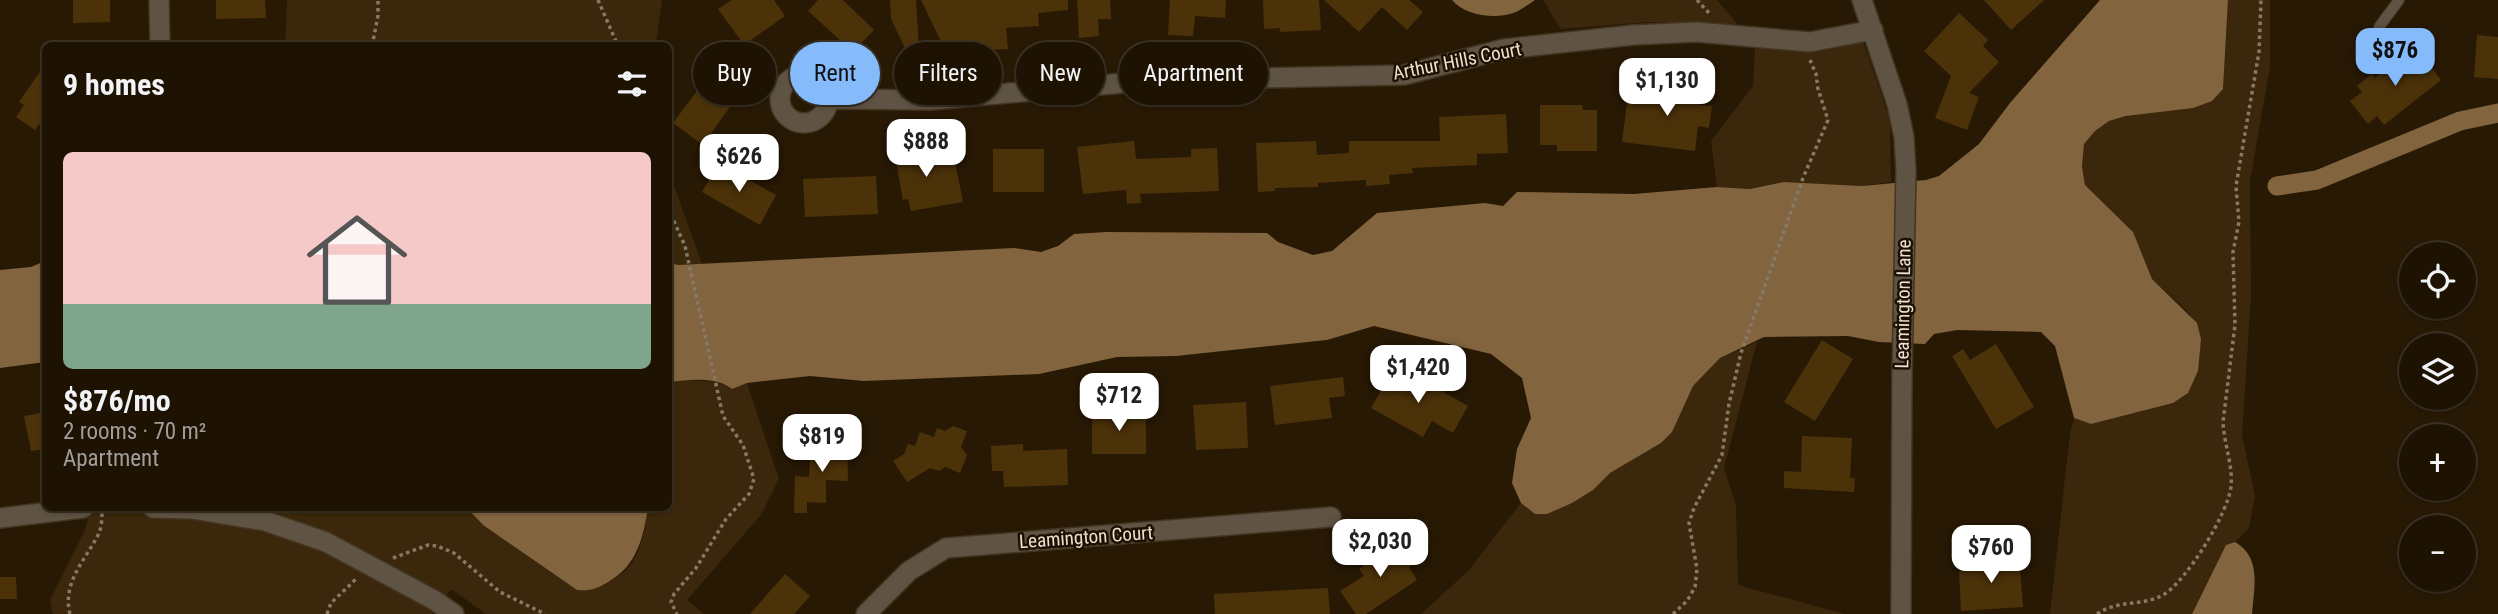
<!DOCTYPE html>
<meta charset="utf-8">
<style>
body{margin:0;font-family:"Roboto Condensed",sans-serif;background:#261c0d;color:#f1f3f6;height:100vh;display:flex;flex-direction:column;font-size:26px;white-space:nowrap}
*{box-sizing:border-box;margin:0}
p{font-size:23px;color:#a19e9a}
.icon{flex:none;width:38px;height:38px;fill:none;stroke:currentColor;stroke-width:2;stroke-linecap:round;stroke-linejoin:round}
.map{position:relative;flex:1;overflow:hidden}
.details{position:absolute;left:42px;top:42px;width:630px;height:469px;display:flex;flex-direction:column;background:#1e1303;border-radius:10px;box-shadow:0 2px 5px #0004,0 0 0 2px #3c3225}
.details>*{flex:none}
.top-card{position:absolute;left:693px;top:42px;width:665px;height:63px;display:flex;gap:14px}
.tools{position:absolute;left:2399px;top:242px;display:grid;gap:14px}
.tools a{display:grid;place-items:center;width:77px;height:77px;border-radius:50%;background:#1e1303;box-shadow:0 2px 5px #0004,0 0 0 2px #3c3225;font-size:35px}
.price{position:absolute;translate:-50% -60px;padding:0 16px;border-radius:14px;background:#fff;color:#222;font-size:23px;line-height:46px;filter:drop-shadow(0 2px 4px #0008)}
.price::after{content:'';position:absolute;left:50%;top:42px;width:21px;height:16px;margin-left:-10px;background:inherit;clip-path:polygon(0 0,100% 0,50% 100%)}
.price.on{background:#85bbfb;color:#111}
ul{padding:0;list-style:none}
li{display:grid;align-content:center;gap:14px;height:371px;padding:0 21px}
li span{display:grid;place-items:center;height:217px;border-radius:10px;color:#555}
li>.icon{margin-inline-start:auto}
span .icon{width:126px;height:126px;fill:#fffc;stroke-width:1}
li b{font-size:30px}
h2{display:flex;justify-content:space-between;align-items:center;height:84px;padding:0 21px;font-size:30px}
.tag{padding:0 24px;border-radius:32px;background:#1e1303;box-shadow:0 2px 5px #0004,0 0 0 2px #3c3225;font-size:24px;line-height:63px}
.tag.on{background:#85bbfb;color:#111}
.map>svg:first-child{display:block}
.green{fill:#3b270b}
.water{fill:#82643f}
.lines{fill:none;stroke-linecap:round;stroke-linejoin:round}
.canal{stroke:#82643f;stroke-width:19}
.building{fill:#4c3209}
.lane-casing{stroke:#433521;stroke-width:12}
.street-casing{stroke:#433521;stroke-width:22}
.path{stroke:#867968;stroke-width:3.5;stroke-dasharray:3.5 3.5;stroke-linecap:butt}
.lane{stroke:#5f5343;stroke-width:10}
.street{stroke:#5f5343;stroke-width:19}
.labels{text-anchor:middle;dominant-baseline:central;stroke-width:5;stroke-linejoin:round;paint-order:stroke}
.street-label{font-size:19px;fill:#ebe0d3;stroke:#1e1000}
</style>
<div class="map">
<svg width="2498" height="614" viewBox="0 0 2498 614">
<rect width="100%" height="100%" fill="#281904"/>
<path class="green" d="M287 0H662L656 45 285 46Z
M1543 0H1717L1737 24 1649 22 1561 29Z
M2228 0H2270V67L2250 181 2251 297 2242 435 2255 496 2249 528 2235 542 2226 545 2192 614H2050L2070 433 2074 418 2091 424 2173 403 2188 393 2198 371 2190 314 2152 279 2133 232 2085 185 2082 167 2084 144 2095 131 2109 121 2223 89Z
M1863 41 1890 120 1891 182 1862 186 1784 182 1750 189 1717 187 1711 141 1753 86 1755 47 1819 51Z
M668 169 702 264 678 265 669 262Z
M1757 342 1724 468 1736 505 1738 585 1845 614H1421L1468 571 1521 503 1535 514 1593 490 1610 473 1661 443 1693 386 1720 358Z
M684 380 724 382 732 389 747 383 779 479 761 515 687 600 704 614H486L451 589 432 614H53L50 600 85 530 91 508H467L483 525 577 590C590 586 609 583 620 575 641 561 644 530 648 508H668L669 382Z"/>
<path class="water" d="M1452 0H1535C1529 4 1522 9 1516 12 1497 20 1465 16 1452 0Z
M2100 0H2228L2223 89 2212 101 2193 108 2126 116 2109 121 2095 131 2084 144 2082 167 2085 185 2133 232 2152 279 2197 323 2201 339 2198 371 2188 393 2173 403 2091 424 2074 418 2055 346 2041 332 1957 330 1934 334 1925 344 1879 342 1848 336 1764 337 1720 358 1693 386 1672 432 1661 443 1610 473 1593 490 1572 503 1547 514H1535L1521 503 1512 483 1517 449 1531 418 1522 378 1491 354 1374 326 1327 340 1176 356 1117 357 1039 374 864 381 810 376 747 383 732 389C716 376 688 380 669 382L668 262 678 265 1014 248 1041 252 1058 246 1074 234 1106 232 1267 233 1278 242 1313 255 1332 251 1377 213 1485 203 1503 206 1517 192 1634 194 1717 187 1750 189 1784 182 1862 186 1926 180 1939 176 1979 144 2010 103Z
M45 261V362L0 368V270L31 267Z
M467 508H648C643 538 637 566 608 582 597 589 590 591 577 590L483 525Z
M2235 542C2262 558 2254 587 2252 614H2192L2226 545Z"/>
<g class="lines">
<path class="canal" d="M2277 186 2317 180 2460 121 2498 113"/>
</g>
<path class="building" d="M73 0H110V22L73 23Z
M216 0H265L266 18 216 19Z
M732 0H774L785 16 744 45 718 9Z
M818 0H843L874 30 853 52 808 11Z
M890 0H916L919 52H907L891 19Z
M921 0H1068V10L1038 13 1039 26 1006 28 1008 49 946 52Z
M1077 0H1110L1111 19H1098L1099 36 1079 38Z
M1170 0H1226L1225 18 1195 16 1193 36 1168 35Z
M1263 0H1319L1321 30 1280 32V28L1264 29Z
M1324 0H1409L1423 12 1407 30 1382 7 1359 32Z
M1984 0H2044L2011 30Z
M1959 13 1988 40 1983 46 1999 62 1969 93 1979 97 1967 130 1935 118 1951 76 1924 51Z
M2477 35 2498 37V79L2474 77Z
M2415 46 2441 80 2384 125 2377 116 2368 124 2350 101 2362 92 2357 86 2372 74 2375 78Z
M46 63V115L35 130 16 117 24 105 19 102Z
M1677 78 1702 81 1699 105 1712 106 1709 128 1698 126 1695 151 1622 142 1628 95 1674 101Z
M705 80 734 101 703 145 673 123Z
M1540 105H1582L1583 110H1597V151H1557V145H1540Z
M1506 114 1508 153 1477 154V165L1412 168 1413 173 1389 175 1390 184 1366 186V180L1318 183V187L1275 188V191L1258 192 1256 143 1316 141 1317 155 1349 153V141H1440L1439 117Z
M918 141 922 162 954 157 963 202 911 211 908 199 903 200 893 145Z
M1134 141 1136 159 1191 157V149L1217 148 1219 191 1140 194 1141 203 1127 204 1126 190 1083 194 1077 147Z
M993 149H1044V192H993Z
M719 163 776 195 760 225 702 192Z
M876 176 878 214 805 217 803 179Z
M1822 340 1853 359 1815 421 1784 402Z
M1996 344 2034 407 1996 429 1952 356 1963 349 1970 360Z
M1391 373 1406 381 1410 373 1468 406 1453 433 1432 421 1423 437 1371 408Z
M1343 377 1345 396 1329 398 1332 418 1275 425 1270 386Z
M1246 402 1248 448 1196 450 1193 405Z
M46 412V449L31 451 24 416Z
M1092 412H1146V454H1092Z
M953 426 967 431 961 447 967 455 960 473 945 467 939 471 930 468 907 482 893 461 904 454 908 444 915 446 920 432 934 437 937 428 945 431Z
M823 436 847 437 848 481 826 480V503L807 502V513H794L795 476 809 477 810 460H822Z
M1802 436 1852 438 1850 478H1855L1854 492 1784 488V471L1801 472Z
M1023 444V451L1067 449 1068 485 1004 487 1003 471H992L991 446Z
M1394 539 1411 565 1409 567 1417 580 1366 614H1356L1340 591 1364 576 1359 569 1372 560 1370 555Z
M2019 557 2023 607 1961 611 1959 571 1971 570 1970 560Z
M785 574 810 596 794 614H750Z
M0 577H16L17 599H0Z
M1328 588 1330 614H1215L1214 594Z"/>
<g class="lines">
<g class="lane-casing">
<path id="lane" d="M2379 27 2399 0"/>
</g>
<g class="street-casing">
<path id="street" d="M159 0 160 46
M1862 0 1897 104 1904 137 1906 171 1902 375 1901 614
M780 99a24 24 0 1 1 48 0a24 24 0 1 1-48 0Z
M829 99 931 100 1157 80 1404 75 1504 49 1633 35 1697 32 1810 42 1873 30
M153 508 192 509 265 521 326 542 434 600 454 614
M0 518 83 508
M866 614 909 571 946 548 1331 517"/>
</g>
<path class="path" d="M598 0 618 46
M1697 0 1710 14
M372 46 378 16V0
M668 208 685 246 723 416 743 445 754 479 749 494 726 519 696 568 674 594 671 602 677 614
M393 558 428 545 437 546 454 553 500 592 545 614
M70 614C62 584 84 561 97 537 102 528 102 519 102 509
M327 614 331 603 356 579
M1673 614 1687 601 1695 587 1697 569 1689 523 1694 508 1722 455 1729 404 1741 353 1803 178 1828 120 1818 89 1816 74 1810 60
M2097 614C2119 599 2141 607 2163 595 2186 582 2229 512 2231 486 2233 465 2224 444 2223 422L2235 325 2233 252 2239 222 2236 186 2259 52 2261 0"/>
<use href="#lane" class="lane"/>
<use href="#street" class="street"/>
</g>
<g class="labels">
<g class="street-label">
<text transform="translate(1457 61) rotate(-11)">Arthur Hills Court</text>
<text transform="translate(1903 304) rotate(-89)">Leamington Lane</text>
<text transform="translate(1086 537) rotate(-4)">Leamington Court</text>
</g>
</g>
</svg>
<div class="tools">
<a><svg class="icon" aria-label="locate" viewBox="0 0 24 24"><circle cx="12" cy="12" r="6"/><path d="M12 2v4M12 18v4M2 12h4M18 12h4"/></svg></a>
<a><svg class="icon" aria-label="layers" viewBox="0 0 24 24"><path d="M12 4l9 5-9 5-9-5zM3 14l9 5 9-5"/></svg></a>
<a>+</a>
<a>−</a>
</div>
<b class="price on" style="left:2395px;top:88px">$876</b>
<b class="price" style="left:1667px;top:118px">$1,130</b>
<b class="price" style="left:926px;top:179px">$888</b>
<b class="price" style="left:739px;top:194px">$626</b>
<b class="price" style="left:1418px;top:405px">$1,420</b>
<b class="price" style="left:1119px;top:433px">$712</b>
<b class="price" style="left:822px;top:474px">$819</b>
<b class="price" style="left:1380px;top:579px">$2,030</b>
<b class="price" style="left:1991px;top:585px">$760</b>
<div class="top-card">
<a class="tag">Buy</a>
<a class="tag on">Rent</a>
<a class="tag">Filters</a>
<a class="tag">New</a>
<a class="tag">Apartment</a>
</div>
<section class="details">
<h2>9 homes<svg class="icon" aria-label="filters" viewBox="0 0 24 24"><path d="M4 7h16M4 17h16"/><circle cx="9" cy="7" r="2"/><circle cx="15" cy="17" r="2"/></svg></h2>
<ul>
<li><span style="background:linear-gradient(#f6c9c9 70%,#7fa58c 0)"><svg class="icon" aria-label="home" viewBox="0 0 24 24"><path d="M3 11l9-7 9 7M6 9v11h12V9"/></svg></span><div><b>$876/mo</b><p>2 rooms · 70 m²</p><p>Apartment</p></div></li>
</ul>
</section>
</div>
